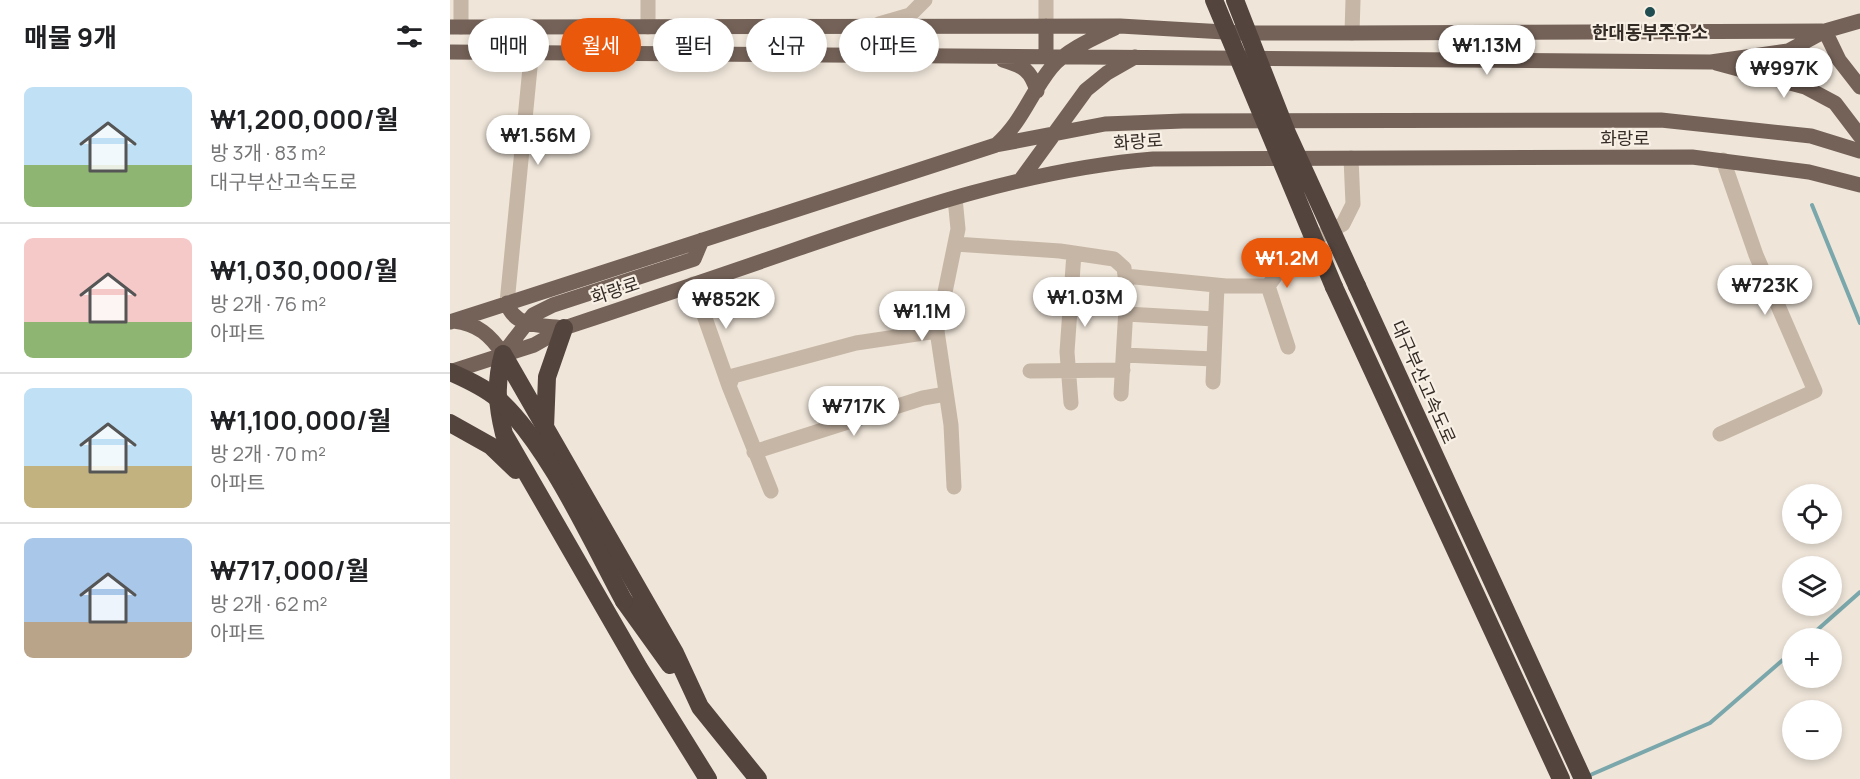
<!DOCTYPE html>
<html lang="ko">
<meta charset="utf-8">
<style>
body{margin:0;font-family:Manrope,"Noto Sans KR",sans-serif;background:#f2f2f2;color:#202124;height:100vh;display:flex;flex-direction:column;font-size:22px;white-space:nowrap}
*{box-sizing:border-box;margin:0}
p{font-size:20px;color:#757577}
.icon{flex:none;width:33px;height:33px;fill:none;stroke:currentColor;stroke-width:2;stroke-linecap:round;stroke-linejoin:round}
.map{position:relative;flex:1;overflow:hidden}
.drawer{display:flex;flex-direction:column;background:#fff;width:450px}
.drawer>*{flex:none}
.guide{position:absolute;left:18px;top:18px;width:570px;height:54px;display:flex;gap:12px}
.buttons{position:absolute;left:1332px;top:484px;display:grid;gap:12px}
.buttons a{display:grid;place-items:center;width:60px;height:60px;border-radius:50%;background:#fff;box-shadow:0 3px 9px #0003;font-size:30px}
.price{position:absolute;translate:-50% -51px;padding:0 14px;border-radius:21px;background:#fff;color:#222;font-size:20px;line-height:39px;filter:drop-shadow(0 2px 3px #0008)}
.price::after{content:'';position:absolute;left:50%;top:36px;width:18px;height:14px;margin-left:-9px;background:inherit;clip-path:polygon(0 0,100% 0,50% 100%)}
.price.active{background:#ea580c;color:#fff}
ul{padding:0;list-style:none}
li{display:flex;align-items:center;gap:18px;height:150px;padding:0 24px}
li+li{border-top:2px solid #e0e0e0}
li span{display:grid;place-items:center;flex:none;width:168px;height:120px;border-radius:9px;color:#555}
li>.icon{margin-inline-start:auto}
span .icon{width:72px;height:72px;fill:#fffc;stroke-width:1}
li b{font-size:26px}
h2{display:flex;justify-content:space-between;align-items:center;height:72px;padding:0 24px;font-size:26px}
.pill{padding:0 21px;border-radius:27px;background:#fff;box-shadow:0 3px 9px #0003;font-size:21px;line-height:54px}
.pill.active{background:#ea580c;color:#fff}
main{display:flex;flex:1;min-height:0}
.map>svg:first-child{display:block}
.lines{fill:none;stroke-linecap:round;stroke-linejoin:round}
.stream{stroke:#7aa7ab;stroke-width:4}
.minor{stroke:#c6b6a6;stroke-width:15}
.major{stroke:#746258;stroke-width:15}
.highway{stroke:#53453e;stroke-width:18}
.highway-bridge{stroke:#53453e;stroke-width:18}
.poi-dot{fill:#1f4d52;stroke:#f8f0e5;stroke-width:2}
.labels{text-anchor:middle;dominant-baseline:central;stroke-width:4.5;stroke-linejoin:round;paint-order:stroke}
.poi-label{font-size:18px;font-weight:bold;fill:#332b26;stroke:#f8f0e5}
.street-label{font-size:18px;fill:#332b26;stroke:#f8f0e5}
</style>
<main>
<section class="drawer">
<h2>매물 9개<svg class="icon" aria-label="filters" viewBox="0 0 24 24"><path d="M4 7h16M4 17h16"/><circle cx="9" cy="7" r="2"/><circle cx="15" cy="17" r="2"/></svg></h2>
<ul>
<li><span style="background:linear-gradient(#bfe0f5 65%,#8fb573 0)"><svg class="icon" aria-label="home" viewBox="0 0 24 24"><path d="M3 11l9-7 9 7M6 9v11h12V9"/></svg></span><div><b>₩1,200,000/월</b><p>방 3개 · 83 m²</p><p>대구부산고속도로</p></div></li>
<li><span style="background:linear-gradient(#f6c9c9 70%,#8fb573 0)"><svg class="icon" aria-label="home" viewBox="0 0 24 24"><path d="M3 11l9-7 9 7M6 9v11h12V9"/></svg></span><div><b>₩1,030,000/월</b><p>방 2개 · 76 m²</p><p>아파트</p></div></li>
<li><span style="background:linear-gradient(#bfe0f5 65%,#c2b280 0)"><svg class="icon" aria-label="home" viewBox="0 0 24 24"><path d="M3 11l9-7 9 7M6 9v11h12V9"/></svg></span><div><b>₩1,100,000/월</b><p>방 2개 · 70 m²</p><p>아파트</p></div></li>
<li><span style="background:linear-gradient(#a9c7e8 70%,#b9a48a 0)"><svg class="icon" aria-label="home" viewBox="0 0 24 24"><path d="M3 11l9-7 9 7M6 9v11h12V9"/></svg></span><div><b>₩717,000/월</b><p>방 2개 · 62 m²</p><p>아파트</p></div></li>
</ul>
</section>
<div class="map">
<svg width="1410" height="779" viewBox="0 0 1410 779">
<rect width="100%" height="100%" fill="#efe5d9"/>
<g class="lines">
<path class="stream" d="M1362 205 1410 323
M1357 639 1410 592
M1138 776 1260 723 1342 652"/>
<path class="minor" d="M198 0V27
M596 0V26
M429 24 460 15 475 0
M11 27V0
M902 33 903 0
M505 244 610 251 664 259 674 268 677 290 671 394
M675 276 776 286H818L845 249 893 224 903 204 901 158
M243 284 279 386
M818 286 838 347
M57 303 84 27
M676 314 765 319
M674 355 764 359
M580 371 673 370
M763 382 767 286
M621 403 617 352 624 253
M1270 434 1365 391 1306 255 1273 160
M304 452 473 398 496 394
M504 487 501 425 487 331 508 229 505 198
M321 491 279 386 283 376 406 343 487 331"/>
<path class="major" d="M596 26V56
M0 27 670 26 792 33H902L1372 31
M1375 31 1389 60 1410 87
M0 52 1261 62 1338 51 1375 31 1410 21
M553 60C573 66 581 70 587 91
M1266 63 1355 87 1385 103 1410 136
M546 145C573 121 580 94 601 68 616 50 644 38 665 28
M572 178 636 90 657 73 685 57
M57 303C64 328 93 325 114 328
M4 321C28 324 40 335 53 354
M0 322 546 145 655 124 733 121 1211 120 1361 136 1410 151
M53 354 83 315 103 305 244 259 252 240
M0 372 84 345 114 328C192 302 270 276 347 249 463 209 580 169 703 159L1242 157 1359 172 1410 185"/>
<path class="highway" d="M907 286 1133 779
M884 287 1111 779
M53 354 225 653 250 707 308 779
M53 354C45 383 47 405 54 434L189 668 258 779
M0 423 41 446 66 470
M95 428 97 377 114 328
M174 601 220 665"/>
<path class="highway-bridge" d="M764 0 884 287
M785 0 837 133 907 286
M0 372C16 379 34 387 48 399 98 444 141 540 174 601"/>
</g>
<circle class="poi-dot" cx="1200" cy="12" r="6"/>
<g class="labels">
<g class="poi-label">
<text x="1200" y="32">한대동부주유소</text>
</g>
<g class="street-label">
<text x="1175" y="138">화랑로</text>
<text transform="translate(688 141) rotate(-4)">화랑로</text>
<text transform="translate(165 290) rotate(-18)">화랑로</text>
<text transform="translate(974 382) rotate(66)">대구부산고속도로</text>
</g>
</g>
</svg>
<div class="buttons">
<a><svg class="icon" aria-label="locate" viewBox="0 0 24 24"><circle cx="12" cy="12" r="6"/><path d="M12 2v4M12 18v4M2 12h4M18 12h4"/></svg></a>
<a><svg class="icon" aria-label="layers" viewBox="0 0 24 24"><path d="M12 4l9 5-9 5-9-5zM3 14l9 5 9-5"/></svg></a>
<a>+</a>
<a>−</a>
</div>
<b class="price" style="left:1037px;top:76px">₩1.13M</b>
<b class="price" style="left:1334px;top:99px">₩997K</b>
<b class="price" style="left:88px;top:166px">₩1.56M</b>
<b class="price active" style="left:837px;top:289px">₩1.2M</b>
<b class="price" style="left:1315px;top:316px">₩723K</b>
<b class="price" style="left:635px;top:328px">₩1.03M</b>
<b class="price" style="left:276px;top:330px">₩852K</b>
<b class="price" style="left:472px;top:342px">₩1.1M</b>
<b class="price" style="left:404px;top:437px">₩717K</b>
<div class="guide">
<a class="pill">매매</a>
<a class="pill active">월세</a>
<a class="pill">필터</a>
<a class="pill">신규</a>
<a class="pill">아파트</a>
</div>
</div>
</main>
